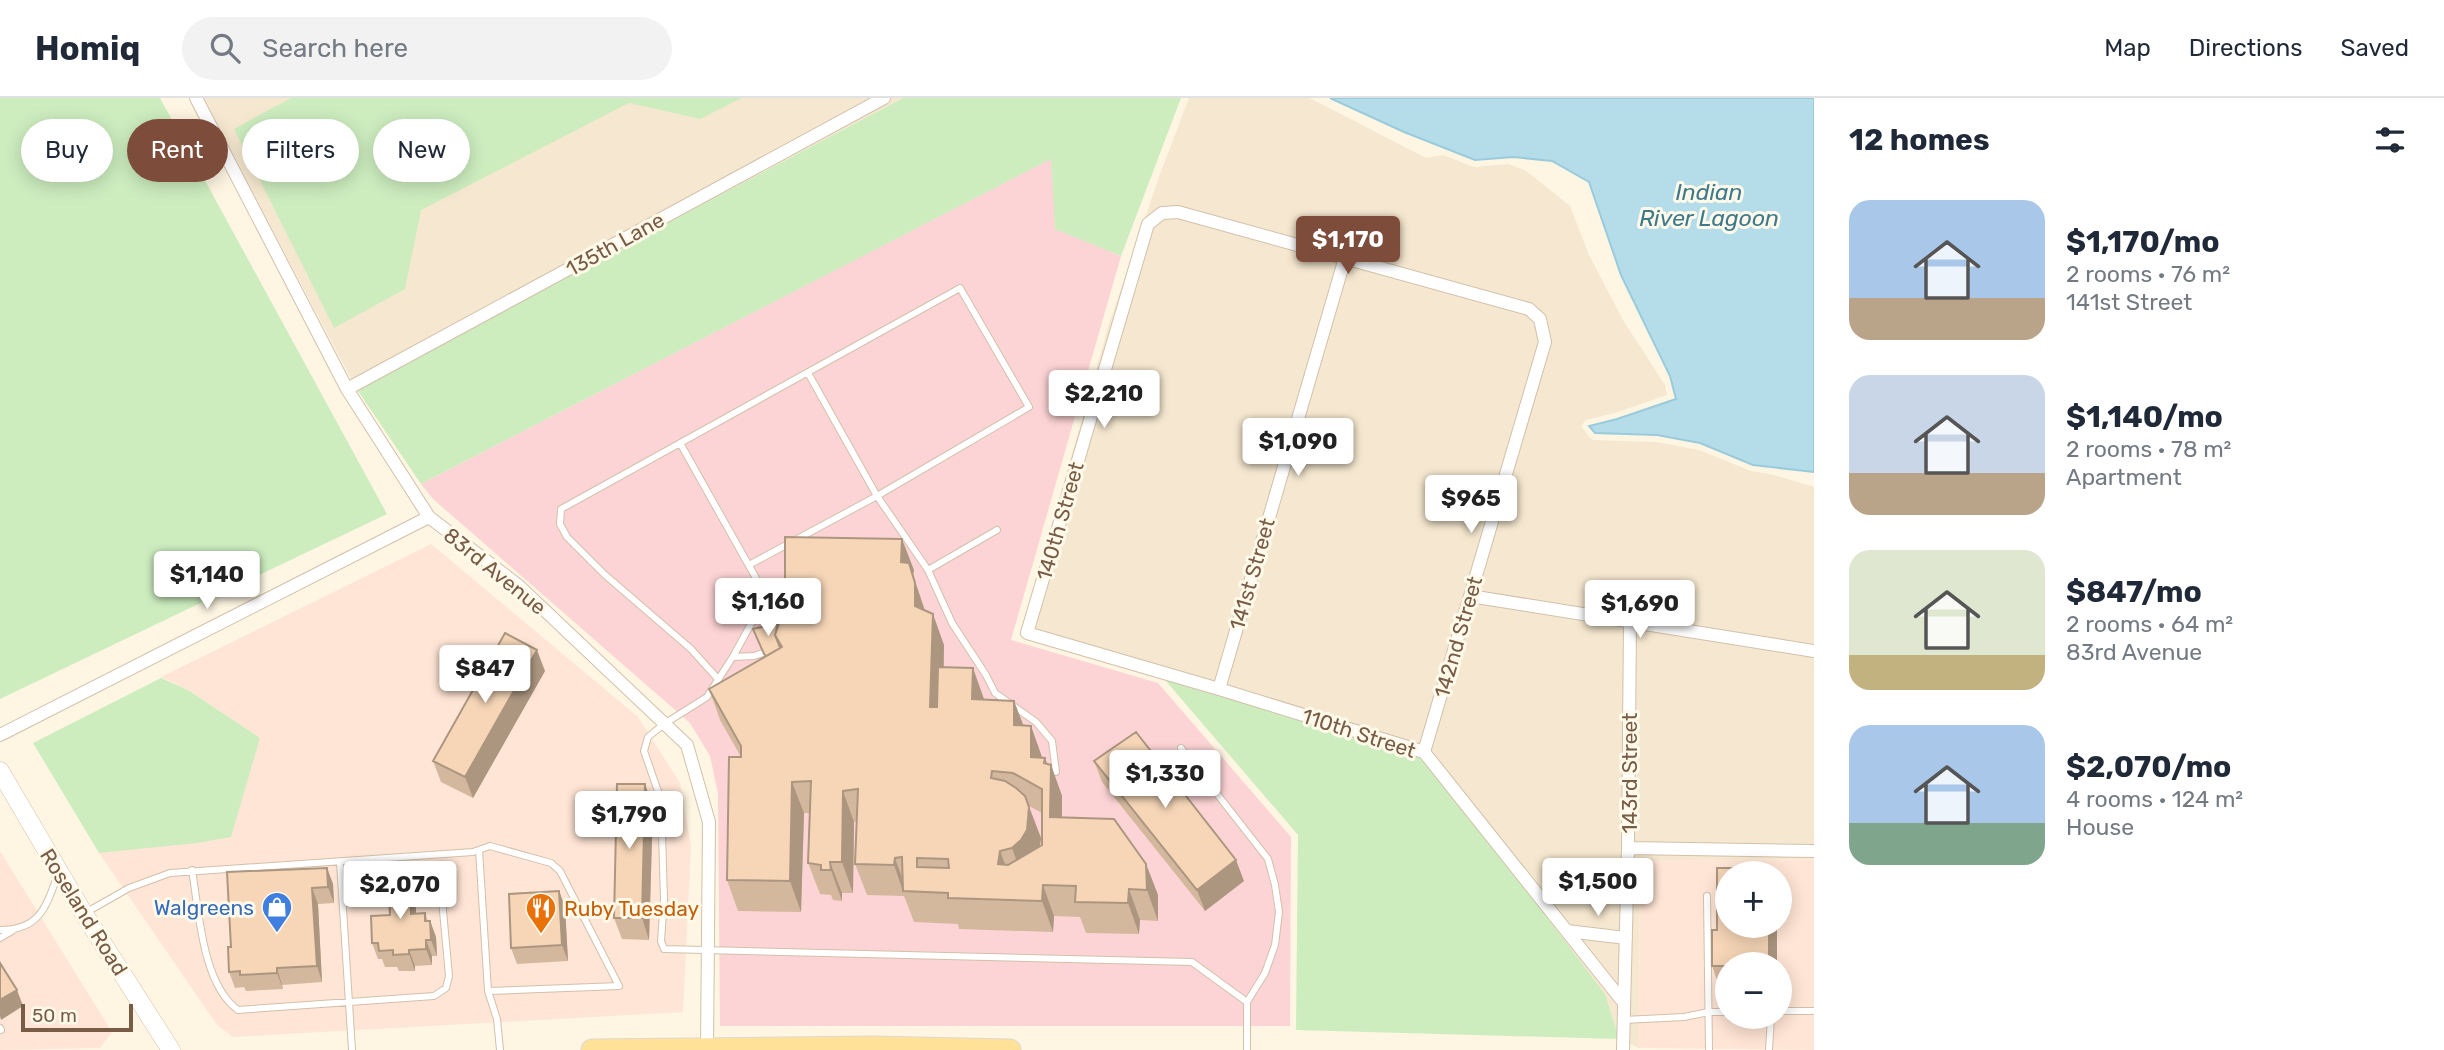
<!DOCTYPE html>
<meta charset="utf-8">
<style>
body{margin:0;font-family:Rubik,sans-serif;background:#f2f2f3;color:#1f2937;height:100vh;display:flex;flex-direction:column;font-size:26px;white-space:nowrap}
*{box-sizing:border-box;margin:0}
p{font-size:23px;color:#747a83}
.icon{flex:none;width:38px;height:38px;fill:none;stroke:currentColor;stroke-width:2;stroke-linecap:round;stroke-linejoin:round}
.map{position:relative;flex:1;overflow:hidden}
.drawer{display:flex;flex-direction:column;background:#fff;width:630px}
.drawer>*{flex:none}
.banner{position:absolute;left:21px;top:21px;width:665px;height:63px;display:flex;gap:14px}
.buttons{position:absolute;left:1715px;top:763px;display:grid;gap:14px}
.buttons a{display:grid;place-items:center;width:77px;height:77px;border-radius:50%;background:#fff;box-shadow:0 4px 18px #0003;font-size:35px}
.scale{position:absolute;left:21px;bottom:18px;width:112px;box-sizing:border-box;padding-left:7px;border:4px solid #785c46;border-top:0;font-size:19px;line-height:24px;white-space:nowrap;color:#785c46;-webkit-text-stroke:5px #fff9ea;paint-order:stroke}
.price{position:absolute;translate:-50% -60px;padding:0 16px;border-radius:7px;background:#fff;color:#222;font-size:23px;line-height:46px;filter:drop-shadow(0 2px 4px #0008)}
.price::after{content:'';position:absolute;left:50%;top:42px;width:21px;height:16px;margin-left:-10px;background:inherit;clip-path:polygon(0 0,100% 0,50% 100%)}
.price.on{background:#7e4c3a;color:#fff}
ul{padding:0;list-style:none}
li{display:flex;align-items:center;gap:21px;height:175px;padding:0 35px}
li span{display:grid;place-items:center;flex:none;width:196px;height:140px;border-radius:21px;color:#555}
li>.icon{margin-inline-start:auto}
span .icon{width:84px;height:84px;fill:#fffc;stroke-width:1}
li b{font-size:30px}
h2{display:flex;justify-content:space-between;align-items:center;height:84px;padding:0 35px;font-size:30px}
.pill{padding:0 24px;border-radius:32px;background:#fff;box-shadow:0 4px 18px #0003;font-size:24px;line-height:63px}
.pill.on{background:#7e4c3a;color:#fff}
header{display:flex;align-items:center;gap:42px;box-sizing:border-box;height:98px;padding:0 35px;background:#fff;border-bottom:2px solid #e0e1e3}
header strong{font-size:33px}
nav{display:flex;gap:38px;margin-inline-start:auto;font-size:24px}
.search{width:490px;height:63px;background:#f2f2f3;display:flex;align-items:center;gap:18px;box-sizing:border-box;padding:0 24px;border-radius:38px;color:#747a83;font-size:26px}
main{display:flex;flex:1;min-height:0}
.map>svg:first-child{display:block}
.residential{fill:#f6e8d0}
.commercial{fill:#ffe5d5;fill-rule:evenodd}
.medical{fill:#fdd4d5}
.green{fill:#cdedbf}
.water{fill:#b5dde9;stroke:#9acbdc;stroke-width:2}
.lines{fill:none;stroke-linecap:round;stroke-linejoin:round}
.lane-casing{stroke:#d2c0aa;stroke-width:8}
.street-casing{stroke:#d2c0aa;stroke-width:14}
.secondary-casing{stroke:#d6c0a7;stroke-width:19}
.primary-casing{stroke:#dfd8d3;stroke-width:23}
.lane{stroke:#fff;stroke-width:6}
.street{stroke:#fff;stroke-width:12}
.secondary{stroke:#fff;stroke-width:18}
.primary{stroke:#ffe298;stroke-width:21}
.wall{fill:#d4b89d;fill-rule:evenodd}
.shaded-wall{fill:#ac9680}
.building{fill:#f6d6b7;stroke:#ac9680;stroke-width:2;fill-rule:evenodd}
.labels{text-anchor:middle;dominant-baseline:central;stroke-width:6;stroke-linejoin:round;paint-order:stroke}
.street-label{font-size:21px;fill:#785c46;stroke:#fff9ea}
.shop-label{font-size:21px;fill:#366cbe;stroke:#fff9ea;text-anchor:end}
.food-label{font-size:21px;fill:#c56008;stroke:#fff9ea;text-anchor:start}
.water-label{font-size:23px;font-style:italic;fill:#3e798d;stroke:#fff9ea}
</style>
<header>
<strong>Homiq</strong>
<div class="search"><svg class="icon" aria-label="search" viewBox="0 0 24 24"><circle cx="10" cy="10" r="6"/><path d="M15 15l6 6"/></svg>Search here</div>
<nav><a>Map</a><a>Directions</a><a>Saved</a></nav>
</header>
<main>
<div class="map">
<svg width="1814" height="952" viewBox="0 0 1814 952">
<rect width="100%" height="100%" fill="#fef6e2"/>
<path class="residential" d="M203 0H903L356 290Z
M1189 0H1310L1426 60 1443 57 1474 69 1508 66 1525 72 1570 108 1589 157 1623 222 1665 287 1667 297 1615 315 1586 322 1581 328 1589 339 1593 342 1657 344 1699 352 1751 373 1770 376 1814 389V761L1640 763 1639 950 1619 941 1194 585 1165 582 1160 578 1020 538 1109 226 1160 76Z"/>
<path class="commercial" d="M431 446 638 619 680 685 691 748 683 914 233 939 217 927 99 755 145 749 260 640 188 592 161 579Z
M0 753 112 934 100 950 0 952Z
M1814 761V952L1639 950 1640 763ZM1727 775H1780V828H1727ZM1727 866H1780V919H1727Z"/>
<path class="medical" d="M1052 60 1055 130 1121 158 1011 542 1158 585 1291 739 1290 928H720L718 696 710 658 690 625 433 401 421 386Z"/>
<path class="green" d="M0 0H160L387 416 0 601Z
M291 0H742L700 21 629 5 421 112 405 191 334 230 234 31Z
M903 0H1181L1121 158 1055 131 1051 61 421 386 356 290Z
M161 580 188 592 260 640 231 739 197 745 99 755 33 645Z
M1165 582 1194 585 1419 651 1605 896 1619 941 1296 932 1298 737Z"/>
<path class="water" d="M1330 0H1814V374L1753 367 1700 345 1657 337 1595 335 1589 328 1617 321 1676 301 1670 278 1621 177 1589 84 1552 63 1513 59 1475 62 1404 34Z"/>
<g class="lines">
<g class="lane-casing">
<path id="lane" d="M808 275 877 398 928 472 952 525 986 577 995 595 1036 624 1052 643 1056 674
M680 345 766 498 782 522V526
M928 472 997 432
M766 498 734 557 707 599 664 626 648 639 644 653 661 702 664 801 661 843 664 851 1192 864 1247 904
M733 559 754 558 769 553
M718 581 691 551 604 476 567 439 560 426 561 411 960 190 1029 309 877 398 749 467
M1181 650 1268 761 1275 787 1279 814 1275 847 1265 875 1247 904V952
M479 752 488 893 497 921 500 952
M340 764 352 952
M192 772C199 813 202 886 238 912L434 898 446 890 449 878 442 802 415 803
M1707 798 1709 952
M343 805 394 803
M85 815 129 790 170 775 473 754 490 748 551 765 560 773 619 888 488 893
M0 832C40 832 46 809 58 776
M0 840 12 833
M1780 913H1814
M1624 922 1684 919 1709 914H1727
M0 930 1 932
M1769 952 1771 919"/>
</g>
<g class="street-casing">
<path id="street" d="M196 0 347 291 429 419 519 488 687 647 709 724 707 950
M347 291 884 0
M1470 498 1814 553
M1219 591 1345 160
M0 637 429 419
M1424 654 1545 244 1540 221 1529 211 1178 114 1162 115 1148 126 1027 535 1219 591 1424 654 1624 905
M1628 750 1814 753
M1567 833 1626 840
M1623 952 1628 750 1630 524"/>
</g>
<g class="secondary-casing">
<path id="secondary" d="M0 673 84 816 171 952"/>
</g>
<g class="primary-casing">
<path id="primary" d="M592 952 872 949 1010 952"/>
</g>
<use href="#lane" class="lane"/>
<use href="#street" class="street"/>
<use href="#secondary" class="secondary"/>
<use href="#primary" class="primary"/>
</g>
<path class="wall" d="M914 472 913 477 925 513 944 547V570L984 602 1014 603 1023 627 1031 628 1042 660 1047 666 1051 667 1062 698V720L1146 766 1158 797V823L1140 822 1139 836 1086 835 1080 819 1054 818 1053 834 959 831 958 826 914 824 904 798 867 797 855 766 857 723 854 724 853 795H842V803L833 802 831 797 820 796 808 765 810 715H804L801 814 738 813 727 782 741 659 720 622 709 591 765 559 753 531 779 525ZM1029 708 1042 715V747L1040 748 1041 740Z
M545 573 473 700 441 684 433 663Z
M1094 663 1244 783 1205 813 1102 684Z
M653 708 649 842 622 841 614 820Z
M327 770 333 786 334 805 318 806 322 884 282 887 283 891 246 893 244 889 235 890 229 874 231 849Z
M1717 770H1769L1771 775H1727V828H1777V866H1727V890H1720L1712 868V832H1717Z
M415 792 416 815H425L428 823H430L436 839 437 858H432V867L415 868V873H399L397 869H385L382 861H378L372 845 390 817Z
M559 793 565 809 568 863 517 866 511 850Z"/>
<path class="shaded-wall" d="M902 441 914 472 913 477 926 516 915 508 901 464Z
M933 516 944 547 942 640 930 609Z
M537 552 545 573 473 700 465 679Z
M973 570 984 601 983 632 972 601Z
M1014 603 1026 634 1014 627Z
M1031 628 1042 659V690L1031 659Z
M1045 660 1051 676V667L1062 698V750L1050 719 1044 665Z
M792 684 804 715 801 814 790 783Z
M645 686 653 708 649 842 642 820Z
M843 693 854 724 853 795 842 764Z
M1029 709 1041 740 1038 762 1023 781 1012 750Z
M1000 753 1012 784 998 766Z
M895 760 906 791 903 793 894 767Z
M1236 762 1244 783 1205 813 1197 792Z
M830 764 842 795V803L831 772Z
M1146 766 1158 797V823L1147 792Z
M327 770 333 786 334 805 328 789Z
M409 775 415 792 417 832 411 816Z
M1043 787 1054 818 1053 834 1042 803Z
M312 790 318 806 322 884 317 868Z
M1129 791 1140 822 1139 836 1128 805Z
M559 793 565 809 568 863 562 847Z
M430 823 436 839 437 858 431 842Z
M1769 828H1777V866H1770L1769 864Z
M426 842 432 858V867L426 851Z
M409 852 415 868V873L409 856Z
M277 870 282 887 283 891 277 875Z
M17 892 23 908 1 922 0 918V902Z"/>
<path class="building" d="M785 439 902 441 901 464 909 465 915 485V508L933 516 930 609H937L938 569 973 570 972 601 1014 603V627L1031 628V659L1045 660 1044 665 1051 667 1050 719 1114 721 1146 766 1147 792 1129 791 1128 805 1075 804 1076 788 1043 787 1042 803 948 800V795L903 793 902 759 895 760 894 767 855 766 858 691 843 693 842 764H830L831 772H821V767L808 765 811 683 792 684 790 783 727 782 729 659H741V648L709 591 782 549 775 537 780 518 785 482ZM992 673 1013 675 1042 691V747L1008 767 998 766 1000 753 1012 750 1021 742 1027 732 1029 709 1025 698 1016 690 1005 683 991 680ZM917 760 948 761 949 770 917 769Z
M779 525 775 537 780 550 766 558 764 556 753 531Z
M505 535 537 552 465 679 433 663Z
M1136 634 1236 762 1197 792 1094 663Z
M617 686H645L642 820H614Z
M327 770 328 789 312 790 317 868 277 870V875L240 877V873L229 874 228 849H231L227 774Z
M1717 770H1769V775H1727V828H1769V864H1743V866H1727V868H1712V832H1717Z
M409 775 411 816 425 815V823H430L431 842H426V851L409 852V856L393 857V852L379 853 378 845H372L371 818 390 817 388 776Z
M559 793 562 847 511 850 509 796Z
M0 865 17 892 0 902Z"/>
<defs>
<g id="shop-pin" transform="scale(1.575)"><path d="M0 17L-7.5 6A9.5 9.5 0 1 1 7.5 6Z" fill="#3f7fe0" stroke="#fff9ea"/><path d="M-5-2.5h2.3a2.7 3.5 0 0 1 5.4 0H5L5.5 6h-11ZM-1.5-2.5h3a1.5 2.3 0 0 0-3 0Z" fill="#fff"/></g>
<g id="restaurant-pin" transform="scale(1.575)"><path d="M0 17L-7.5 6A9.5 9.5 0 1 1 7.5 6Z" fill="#e8710a" stroke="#fff9ea"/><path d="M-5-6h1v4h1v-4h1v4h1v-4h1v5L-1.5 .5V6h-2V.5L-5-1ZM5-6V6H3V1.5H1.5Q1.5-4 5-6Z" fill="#fff"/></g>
</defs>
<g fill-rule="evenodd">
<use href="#shop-pin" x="277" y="809"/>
<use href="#restaurant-pin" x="541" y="810"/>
</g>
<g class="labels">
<g class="street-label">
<text transform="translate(615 146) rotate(-29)">135th Lane</text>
<text transform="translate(1060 423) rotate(-74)">140th Street</text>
<text transform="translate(495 473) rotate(39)">83rd Avenue</text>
<text transform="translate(1252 476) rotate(-74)">141st Street</text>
<text transform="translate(1458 539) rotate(-74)">142nd Street</text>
<text transform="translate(1359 635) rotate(18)">110th Street</text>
<text transform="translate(1629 675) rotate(-90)">143rd Street</text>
<text transform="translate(84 814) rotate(58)">Roseland Road</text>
</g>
<g class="shop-label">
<text x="254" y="809">Walgreens</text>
</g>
<g class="food-label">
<text x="564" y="810">Ruby Tuesday</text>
</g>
<g class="water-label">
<text x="1709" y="94">Indian<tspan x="1709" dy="26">River Lagoon</tspan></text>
</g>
</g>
</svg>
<div class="buttons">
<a>+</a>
<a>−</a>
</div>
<div class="scale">50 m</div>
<b class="price on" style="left:1348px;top:178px">$1,170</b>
<b class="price" style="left:1104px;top:332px">$2,210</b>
<b class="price" style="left:1298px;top:380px">$1,090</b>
<b class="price" style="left:1471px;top:437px">$965</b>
<b class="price" style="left:207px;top:513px">$1,140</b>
<b class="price" style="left:768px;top:540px">$1,160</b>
<b class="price" style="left:1640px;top:542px">$1,690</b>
<b class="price" style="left:485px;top:607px">$847</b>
<b class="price" style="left:1165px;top:712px">$1,330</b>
<b class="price" style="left:629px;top:753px">$1,790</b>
<b class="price" style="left:1598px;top:820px">$1,500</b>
<b class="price" style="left:400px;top:823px">$2,070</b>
<div class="banner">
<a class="pill">Buy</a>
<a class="pill on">Rent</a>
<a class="pill">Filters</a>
<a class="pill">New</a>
</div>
</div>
<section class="drawer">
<h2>12 homes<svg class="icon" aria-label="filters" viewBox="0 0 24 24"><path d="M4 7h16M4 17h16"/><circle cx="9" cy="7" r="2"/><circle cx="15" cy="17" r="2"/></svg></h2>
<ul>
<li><span style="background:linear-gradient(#a9c7e8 70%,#b9a48a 0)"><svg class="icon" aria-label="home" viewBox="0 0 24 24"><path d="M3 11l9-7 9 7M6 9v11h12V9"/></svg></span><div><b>$1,170/mo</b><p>2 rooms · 76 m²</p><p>141st Street</p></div></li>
<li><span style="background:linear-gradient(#c9d6e8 70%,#b9a48a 0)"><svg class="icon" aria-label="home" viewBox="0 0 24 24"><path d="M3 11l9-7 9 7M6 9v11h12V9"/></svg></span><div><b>$1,140/mo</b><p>2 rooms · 78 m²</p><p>Apartment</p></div></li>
<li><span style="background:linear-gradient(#dfe7d0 75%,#c2b280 0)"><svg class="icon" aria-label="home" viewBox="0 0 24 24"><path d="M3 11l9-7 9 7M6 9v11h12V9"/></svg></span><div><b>$847/mo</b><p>2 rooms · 64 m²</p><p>83rd Avenue</p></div></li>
<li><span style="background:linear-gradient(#a9c7e8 70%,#7fa58c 0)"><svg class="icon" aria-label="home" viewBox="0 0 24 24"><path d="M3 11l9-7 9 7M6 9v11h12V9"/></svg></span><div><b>$2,070/mo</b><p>4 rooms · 124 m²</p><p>House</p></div></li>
</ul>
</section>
</main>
